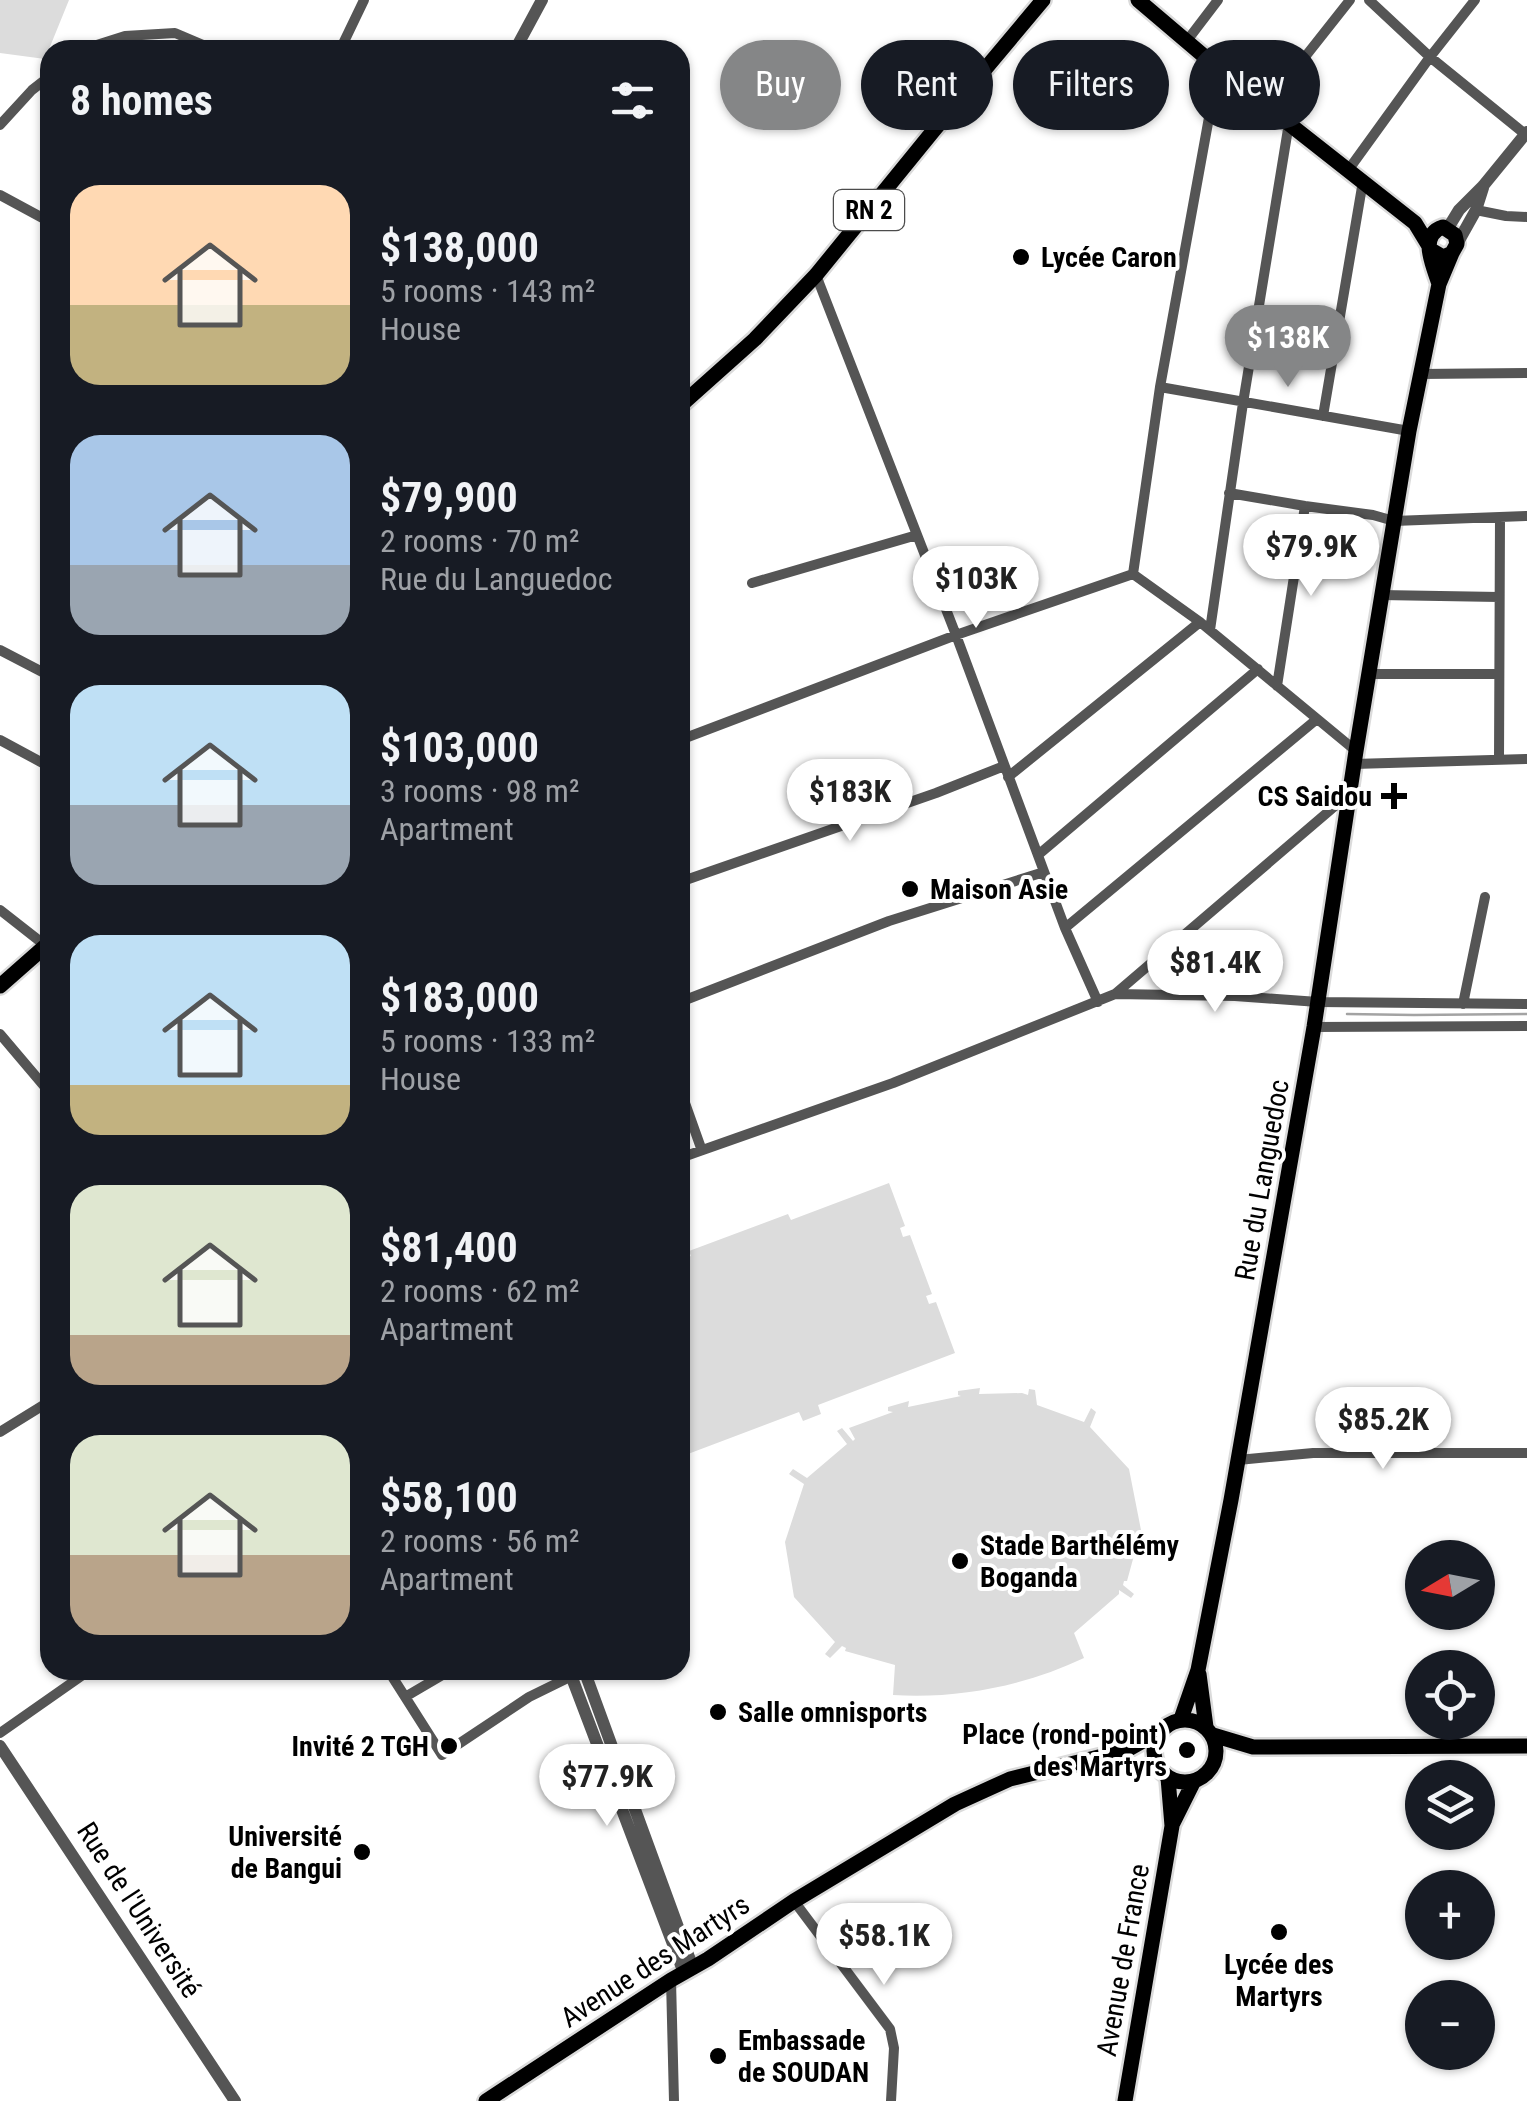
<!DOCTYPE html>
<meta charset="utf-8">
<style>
body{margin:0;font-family:"Roboto Condensed",sans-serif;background:#20242c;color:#f1f3f6;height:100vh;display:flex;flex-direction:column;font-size:38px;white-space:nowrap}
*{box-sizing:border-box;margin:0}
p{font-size:32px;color:#9ea1a6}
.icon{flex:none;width:55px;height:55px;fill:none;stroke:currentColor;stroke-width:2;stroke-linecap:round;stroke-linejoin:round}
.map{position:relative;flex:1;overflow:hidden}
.panel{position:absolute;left:40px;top:40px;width:650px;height:1640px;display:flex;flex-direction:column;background:#171b24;border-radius:30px;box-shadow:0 2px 8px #0004}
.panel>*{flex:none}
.top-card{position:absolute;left:720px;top:40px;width:655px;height:90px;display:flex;gap:20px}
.needle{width:65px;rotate:260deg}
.controls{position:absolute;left:1405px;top:1540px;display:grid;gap:20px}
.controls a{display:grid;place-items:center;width:90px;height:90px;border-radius:50%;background:#171b24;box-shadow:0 2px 8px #0004;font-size:50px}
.price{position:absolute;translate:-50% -85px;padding:0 22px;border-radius:35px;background:#fff;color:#222;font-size:32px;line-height:65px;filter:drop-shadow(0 2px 5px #0008)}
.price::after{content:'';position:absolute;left:50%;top:60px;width:30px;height:22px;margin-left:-15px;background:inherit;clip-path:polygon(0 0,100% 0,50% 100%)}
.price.selected{background:#858687;color:#fff}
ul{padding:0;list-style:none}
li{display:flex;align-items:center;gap:30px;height:250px;padding:0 30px}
li span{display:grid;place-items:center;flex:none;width:280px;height:200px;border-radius:30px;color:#555}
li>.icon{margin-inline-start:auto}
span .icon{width:120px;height:120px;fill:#fffc;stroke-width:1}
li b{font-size:42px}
h2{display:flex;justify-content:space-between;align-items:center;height:120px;padding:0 30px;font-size:42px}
.chip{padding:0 35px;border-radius:45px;background:#171b24;box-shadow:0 2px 8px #0004;font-size:35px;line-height:90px}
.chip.selected{background:#858687;color:#fff}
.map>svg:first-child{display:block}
.green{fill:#dcdcdc}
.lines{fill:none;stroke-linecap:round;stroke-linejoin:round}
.stream{stroke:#a3a3a3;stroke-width:2.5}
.primary-casing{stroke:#dbdbdb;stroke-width:20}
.minor{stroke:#555;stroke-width:10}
.tertiary{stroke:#555;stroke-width:12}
.primary{stroke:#000;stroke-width:15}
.poi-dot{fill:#000;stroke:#fff;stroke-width:4}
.labels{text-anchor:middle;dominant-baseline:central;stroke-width:8;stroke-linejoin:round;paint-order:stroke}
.shield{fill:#fff;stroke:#4c4c4c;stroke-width:2.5}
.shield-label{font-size:25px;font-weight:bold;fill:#000}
.poi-label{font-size:28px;font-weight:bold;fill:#000;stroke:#fff;text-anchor:start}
.street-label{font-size:28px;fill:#000;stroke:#fff}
</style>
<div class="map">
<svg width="1527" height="2101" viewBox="0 0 1527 2101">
<rect width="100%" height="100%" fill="#fff"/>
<path class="green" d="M0 0H69L45 59 0 53Z
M889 1183 905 1226 900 1228 903 1237 910 1235 932 1294 926 1296 929 1304 936 1302 955 1353 818 1405 821 1414 803 1421 799 1412 680 1457V1260L691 1256 689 1251 788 1214 791 1220Z
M980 1388 979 1394 1022 1393 1028 1395 1029 1389 1035 1390 1037 1405 1084 1422 1091 1408 1096 1412 1090 1427 1129 1469 1141 1530 1127 1581H1124L1123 1585 1134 1594 1131 1598 1119 1590V1594L1074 1633 1084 1658C1025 1686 958 1699 893 1695L895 1665 845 1651 846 1648 842 1646 830 1658 825 1654 835 1642 794 1597 785 1542 804 1484 789 1474 793 1469 807 1478 847 1444 837 1431 842 1428 853 1441 855 1439 849 1428 893 1412 888 1411V1407L909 1401 908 1407 961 1396 958 1395V1391Z"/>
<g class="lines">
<path class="stream" d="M1347 1014 1414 1015 1527 1014"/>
<g class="primary-casing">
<path id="primary" d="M1138 0 1218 68 1415 223 1429 246
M1431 250 1443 257 1452 253 1457 244 1455 235 1443 227C1418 235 1433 265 1439 284
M680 406 755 339 816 275 934 130 1043 0
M0 986 50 942
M1199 1674 1206 1727
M1181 1719 1198 1670 1231 1500 1314 1027 1356 751 1409 431 1439 284 1452 253
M1154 1751a31 31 0 1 1 62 0a31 31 0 1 1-62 0Z
M1213 1735 1253 1747 1527 1746
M1173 1823 1194 1781
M486 2101 671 1980 708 1959 794 1901 955 1804 1010 1779 1127 1750 1159 1732
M1125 2101 1172 1826 1168 1778"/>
</g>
<path class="minor" d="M1369 0 1430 57 1525 134
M1186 42 1218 0
M81 50 125 36 175 33 215 50
M340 50 364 0
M1267 105 1350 0
M0 125 32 90 50 76
M1349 169 1430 57 1475 0
M0 195 50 222
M1476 210 1506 216 1527 217
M816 275 956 635 1065 928 1098 1002
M1420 374 1527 373
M1160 387 1409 431
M1323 416 1363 181
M1229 493 1305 506 1373 515 1394 521 1527 516
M1133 574 1160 387 1218 68
M1133 574 1200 622 1356 751
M752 583 917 535
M1381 595 1499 597
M1210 630 1243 403 1289 123
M0 650 50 676
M1368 674H1499
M1277 686 1305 506
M0 740 50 767
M680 740 956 635 1133 574
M1499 759 1500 517
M1354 764 1527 759
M1008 777 1200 622
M1038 855 1258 669
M680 882 936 793 1004 766
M0 910 46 946
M1065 928 1317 719
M1116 994 1235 996 1318 1002 1527 1004
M680 1002 889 921 1044 872
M1463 1004 1485 897
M1314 1027 1527 1026
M0 1034 50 1093
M680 1089 701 1148
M680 1158 893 1083 1115 994 1349 794
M0 1432 50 1401
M1238 1460 1313 1453H1527
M388 1670 442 1755 529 1697 584 1670
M405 1697 451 1670
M0 1733 90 1670
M794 1901 890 2029 894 2048 891 2101
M671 1980 674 2101"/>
<path class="tertiary" d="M515 50 542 0
M1448 228 1459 210 1483 186 1527 132
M1457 244 1476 210 1483 188
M569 1670 684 1973
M584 1670 693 1968
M0 1746 235 2101"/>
<use href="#primary" class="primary"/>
</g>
<g class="poi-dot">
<circle cx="1021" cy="257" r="10"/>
<path d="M1389 781h10v10h10v10h-10v10h-10v-10h-10v-10h10z"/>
<circle cx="910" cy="889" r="10"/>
<circle cx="960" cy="1561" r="10"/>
<circle cx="718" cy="1712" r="10"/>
<circle cx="449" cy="1746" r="10"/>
<circle cx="1187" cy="1750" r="10"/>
<circle cx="362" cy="1852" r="10"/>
<circle cx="1279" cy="1932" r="10"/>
<circle cx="718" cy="2056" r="10"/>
</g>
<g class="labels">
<rect class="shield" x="834" y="190" width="70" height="40" rx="8"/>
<g class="shield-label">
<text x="869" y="210">RN 2</text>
</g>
<g class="poi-label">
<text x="1041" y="257">Lycée Caron</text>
<text x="1372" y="796" text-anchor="end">CS Saidou</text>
<text x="930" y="889">Maison Asie</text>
<text x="980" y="1545">Stade Barthélémy<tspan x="980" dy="32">Boganda</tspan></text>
<text x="738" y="1712">Salle omnisports</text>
<text x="1167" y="1734" text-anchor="end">Place (rond-point)<tspan x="1167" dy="32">des Martyrs</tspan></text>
<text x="429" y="1746" text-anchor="end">Invité 2 TGH</text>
<text x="342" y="1836" text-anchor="end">Université<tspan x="342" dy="32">de Bangui</tspan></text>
<text x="1279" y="1964" text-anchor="middle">Lycée des<tspan x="1279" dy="32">Martyrs</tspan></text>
<text x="738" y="2040">Embassade<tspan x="738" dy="32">de SOUDAN</tspan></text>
</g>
<g class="street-label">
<text transform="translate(1262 1180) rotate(-80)">Rue du Languedoc</text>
<text transform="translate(139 1910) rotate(57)">Rue de l'Université</text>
<text transform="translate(1123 1960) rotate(-80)">Avenue de France</text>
<text transform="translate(655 1961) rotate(-33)">Avenue des Martyrs</text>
</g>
</g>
</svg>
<div class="controls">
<a><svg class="needle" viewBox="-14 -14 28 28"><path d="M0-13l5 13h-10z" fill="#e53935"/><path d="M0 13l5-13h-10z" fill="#9ea1a6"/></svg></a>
<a><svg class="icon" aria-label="locate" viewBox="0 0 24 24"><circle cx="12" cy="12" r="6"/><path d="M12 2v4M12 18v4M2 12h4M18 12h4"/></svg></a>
<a><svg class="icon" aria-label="layers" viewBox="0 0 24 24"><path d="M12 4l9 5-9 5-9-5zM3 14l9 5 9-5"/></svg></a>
<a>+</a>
<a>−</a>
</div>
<b class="price selected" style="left:1288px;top:390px">$138K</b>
<b class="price" style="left:1311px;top:599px">$79.9K</b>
<b class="price" style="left:976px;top:631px">$103K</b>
<b class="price" style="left:850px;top:844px">$183K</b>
<b class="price" style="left:1215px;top:1015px">$81.4K</b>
<b class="price" style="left:1383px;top:1472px">$85.2K</b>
<b class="price" style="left:607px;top:1829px">$77.9K</b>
<b class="price" style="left:884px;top:1988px">$58.1K</b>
<div class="top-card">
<a class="chip selected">Buy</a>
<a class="chip">Rent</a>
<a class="chip">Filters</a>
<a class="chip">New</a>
</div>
<section class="panel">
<h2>8 homes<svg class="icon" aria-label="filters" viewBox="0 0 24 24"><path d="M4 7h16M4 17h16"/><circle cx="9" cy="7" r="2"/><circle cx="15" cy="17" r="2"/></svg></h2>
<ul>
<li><span style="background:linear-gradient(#ffd9b3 60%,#c2b280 0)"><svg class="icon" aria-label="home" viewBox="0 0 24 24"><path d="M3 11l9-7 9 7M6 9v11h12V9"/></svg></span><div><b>$138,000</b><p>5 rooms · 143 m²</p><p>House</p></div></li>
<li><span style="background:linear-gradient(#a9c7e8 65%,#9aa5b1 0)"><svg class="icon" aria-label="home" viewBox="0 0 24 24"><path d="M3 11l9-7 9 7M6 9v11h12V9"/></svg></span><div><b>$79,900</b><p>2 rooms · 70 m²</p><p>Rue du Languedoc</p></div></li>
<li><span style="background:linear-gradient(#bfe0f5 60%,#9aa5b1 0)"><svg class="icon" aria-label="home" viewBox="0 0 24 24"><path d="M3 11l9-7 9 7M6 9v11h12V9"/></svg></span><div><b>$103,000</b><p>3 rooms · 98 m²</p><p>Apartment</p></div></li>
<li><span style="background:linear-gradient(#bfe0f5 75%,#c2b280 0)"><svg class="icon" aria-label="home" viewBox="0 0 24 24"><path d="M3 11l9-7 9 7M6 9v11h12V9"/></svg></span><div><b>$183,000</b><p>5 rooms · 133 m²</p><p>House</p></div></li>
<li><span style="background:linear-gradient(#dfe7d0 75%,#b9a48a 0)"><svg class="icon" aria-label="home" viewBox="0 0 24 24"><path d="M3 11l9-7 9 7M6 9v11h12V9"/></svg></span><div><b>$81,400</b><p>2 rooms · 62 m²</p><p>Apartment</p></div></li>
<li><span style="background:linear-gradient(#dfe7d0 60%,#b9a48a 0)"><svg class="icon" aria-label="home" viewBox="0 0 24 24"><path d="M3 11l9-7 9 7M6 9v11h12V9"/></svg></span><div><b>$58,100</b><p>2 rooms · 56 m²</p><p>Apartment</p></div></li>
</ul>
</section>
</div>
